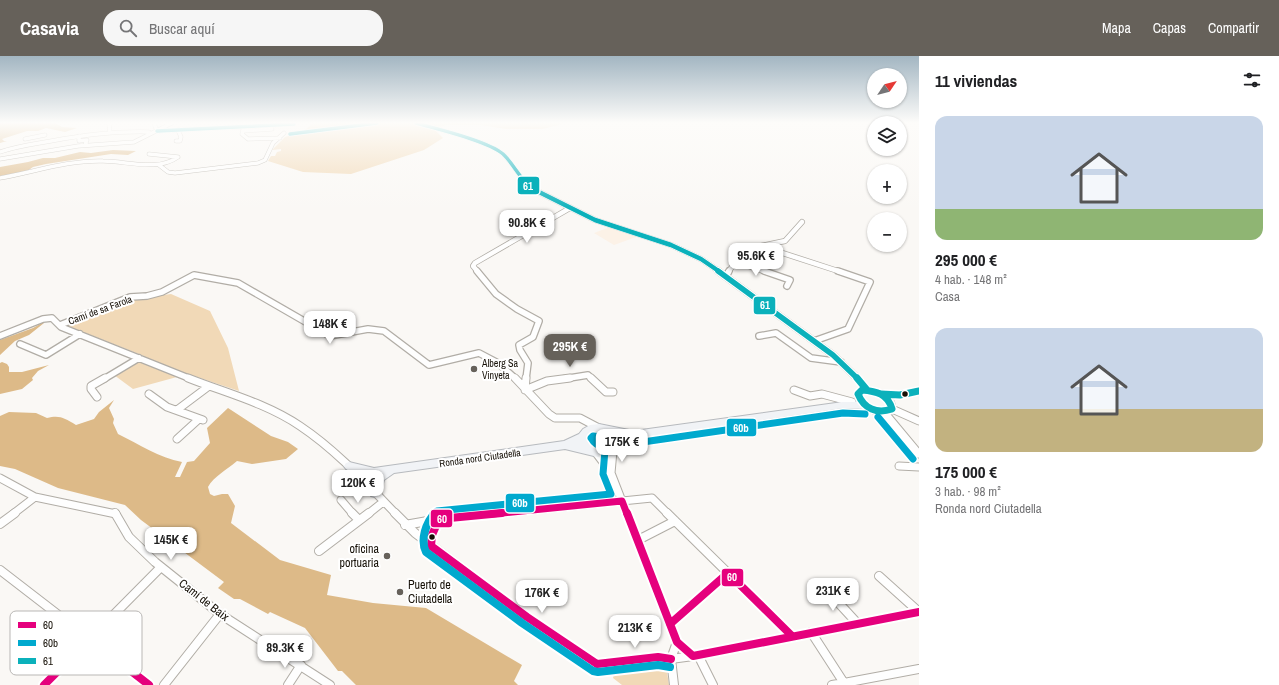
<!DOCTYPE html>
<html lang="es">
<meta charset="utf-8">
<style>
body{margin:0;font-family:"Archivo Narrow",sans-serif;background:#f6f6f6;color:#202124;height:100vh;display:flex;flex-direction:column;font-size:15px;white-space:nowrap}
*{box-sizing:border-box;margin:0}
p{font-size:13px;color:#757577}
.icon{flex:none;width:22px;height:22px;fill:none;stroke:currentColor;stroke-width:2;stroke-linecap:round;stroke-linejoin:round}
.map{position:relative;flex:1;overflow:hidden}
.drawer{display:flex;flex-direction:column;background:#fff;width:360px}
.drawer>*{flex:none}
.needle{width:26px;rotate:55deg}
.buttons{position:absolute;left:867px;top:12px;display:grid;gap:8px}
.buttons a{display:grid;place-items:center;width:40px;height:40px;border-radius:50%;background:#fff;box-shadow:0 1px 3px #0004;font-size:20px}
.price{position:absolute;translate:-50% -34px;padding:0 9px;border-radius:8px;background:#fff;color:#222;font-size:13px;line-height:26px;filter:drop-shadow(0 1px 2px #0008)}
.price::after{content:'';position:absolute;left:50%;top:24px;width:12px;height:9px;margin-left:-6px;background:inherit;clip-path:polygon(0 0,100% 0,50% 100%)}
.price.selected{background:#66615a;color:#fff}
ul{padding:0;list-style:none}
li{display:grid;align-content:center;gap:8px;height:212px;padding:0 16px}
li span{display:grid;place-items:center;height:124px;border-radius:12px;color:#555}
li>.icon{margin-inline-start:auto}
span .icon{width:72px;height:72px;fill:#fffc;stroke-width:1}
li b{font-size:17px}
h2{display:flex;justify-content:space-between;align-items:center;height:48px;padding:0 16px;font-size:17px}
header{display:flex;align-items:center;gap:24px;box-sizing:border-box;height:56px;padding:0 20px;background:#66615a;color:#fff}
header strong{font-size:19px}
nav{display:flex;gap:22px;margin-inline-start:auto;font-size:14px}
.search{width:280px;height:36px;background:#f6f6f6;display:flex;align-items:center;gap:10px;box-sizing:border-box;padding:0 14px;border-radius:16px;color:#757577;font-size:15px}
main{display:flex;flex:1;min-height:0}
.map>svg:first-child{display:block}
.built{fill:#fcf2e7}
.green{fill:#f1d9b7}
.water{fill:#ddba88}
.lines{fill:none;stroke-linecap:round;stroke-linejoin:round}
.minor-far4-casing{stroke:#b1ada6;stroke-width:4.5}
.minor-far3-casing{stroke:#b1ada6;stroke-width:6}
.minor-far2-casing{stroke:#b1ada6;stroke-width:8}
.minor-far1-casing{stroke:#b1ada6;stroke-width:9}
.minor-casing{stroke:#b1ada6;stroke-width:10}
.major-casing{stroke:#b7babe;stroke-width:2}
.minor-far4{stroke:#fefefe;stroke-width:3.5}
.minor-far3{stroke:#fefefe;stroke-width:4.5}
.minor-far2{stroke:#fefefe;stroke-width:5.5}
.minor-far1{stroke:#fefefe;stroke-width:7}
.minor{stroke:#fefefe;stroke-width:8}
.major{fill:#f1f3f6;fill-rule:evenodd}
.bus-1-far1-casing{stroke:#fff;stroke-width:10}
.bus-1-casing{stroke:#fff;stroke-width:12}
.bus-2-far1-casing{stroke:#fff;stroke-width:10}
.bus-2-casing{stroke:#fff;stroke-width:12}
.bus-3-far3-casing{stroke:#fff;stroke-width:5}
.bus-3-far2-casing{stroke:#fff;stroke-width:6}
.bus-3-far1-casing{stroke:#fff;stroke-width:8}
.bus-3-casing{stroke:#fff;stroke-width:10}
.bus-1-far1{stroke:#e5007d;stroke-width:7}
.bus-1{stroke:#e5007d;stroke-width:8}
.bus-2-far1{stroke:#00a9ce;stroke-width:7}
.bus-2{stroke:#00a9ce;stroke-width:8}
.bus-3-far3{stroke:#0bb1bb;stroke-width:3.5}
.bus-3-far2{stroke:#0bb1bb;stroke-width:4.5}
.bus-3-far1{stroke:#0bb1bb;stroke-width:5.5}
.bus-3{stroke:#0bb1bb;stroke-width:7}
.poi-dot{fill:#66615a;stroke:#fff;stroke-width:1.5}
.bus-dot{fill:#161007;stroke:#fff;stroke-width:1.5}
.labels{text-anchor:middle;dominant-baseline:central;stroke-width:4;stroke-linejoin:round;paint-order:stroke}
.street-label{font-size:10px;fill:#161007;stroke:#fff}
.poi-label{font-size:10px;fill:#161007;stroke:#fff;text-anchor:start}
.near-poi-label{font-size:12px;fill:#161007;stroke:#fff;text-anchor:end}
.near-street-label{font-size:12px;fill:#161007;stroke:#fff}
.key{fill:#fff;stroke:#b9b7b5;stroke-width:1}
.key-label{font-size:11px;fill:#161007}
.line-badge{stroke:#fff;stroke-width:1.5}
.badge-label{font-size:11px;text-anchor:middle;font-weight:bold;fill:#fff}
</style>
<header>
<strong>Casavia</strong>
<div class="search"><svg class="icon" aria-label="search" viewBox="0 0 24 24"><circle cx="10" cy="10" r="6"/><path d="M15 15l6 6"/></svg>Buscar aquí</div>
<nav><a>Mapa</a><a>Capas</a><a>Compartir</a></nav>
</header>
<main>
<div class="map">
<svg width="919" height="629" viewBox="0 0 919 629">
<rect width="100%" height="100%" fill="#faf8f5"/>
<path class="built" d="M610 171 639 180 614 189 594 177Z"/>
<path class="green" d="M313 67H562V68L543 73H506L480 69H447L433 72 443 82 424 94 351 118 303 116 268 105 271 100H275L277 96 281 95V93L272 94 285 81 304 75Z
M171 238 210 255 228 292 239 335 188 318 133 333 114 319 144 300 65 269 127 244Z
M659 605 666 610 669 629H622L613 622 616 611 648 609Z"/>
<path class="water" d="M0 67H55L62 71 77 72 65 76 46 72 38 75H27L2 83 4 85H7L0 87Z
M113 94 136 95 128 99 111 98 46 108 33 111 26 116 0 120V111L28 106 43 102H55L80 96 91 97Z
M42 267H44L29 279 15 285 0 299V284L33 272Z
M2 306 7 308 9 311V316H22L49 309 38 315 32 322 33 324 22 333 0 338V307Z
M114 344 109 352 114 363 113 367 118 378C139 388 159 402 182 406L175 421H180L187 406 194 405 210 387 207 372 228 352 271 380 288 386 298 393 286 403 252 408 237 405C228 413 213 421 208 431L210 438 214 440 222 438H228L235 450 231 467 280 504 331 519 327 539 373 547 426 552 522 609 514 625 518 629H356L342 615H338L305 572 270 556 268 558 240 543H234L218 532 224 526 141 464 125 449 58 432 15 413 0 410V360L9 356 36 357 47 362C60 359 64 362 76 369L94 363 99 356Z"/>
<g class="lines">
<g class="minor-far4-casing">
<path id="minor-far4" d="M109 67 110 77
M154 67 157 75
M416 67C437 73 488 85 503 98 514 108 520 124 533 133
M244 70 242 78 248 83 280 82
M159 75 294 68
M243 75 272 73
M290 78 377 67
M79 80V85L87 84 85 89
M25 83 45 79
M176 85H180L181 81 178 74
M0 96C17 90 34 88 51 85 84 79 116 75 149 76
M0 103 78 90 134 86 172 67
M159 109 168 116 175 117 258 107 265 104 273 87 284 77
M0 122C34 116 68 104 103 105 127 105 157 116 178 101L149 98"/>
</g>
<g class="minor-far3-casing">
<path id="minor-far3" d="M531 132 595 164 671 189 701 203 720 216
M761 190 841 216
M736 206 767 216
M478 216 473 210 475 207 570 152
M728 216 736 206 749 200 761 190 785 185 802 166"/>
</g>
<g class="minor-far2-casing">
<path id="minor-far2" d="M477 215 496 238 517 253 539 265 533 281 519 289 520 294 528 307 526 323
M718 215 833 299 858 323
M764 215 790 224 787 230
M726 221 729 215
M60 269 130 241 147 240 162 236 194 219 238 227 330 280 368 273 384 275 429 309 479 297 498 307 516 323
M0 280 43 263 52 262 61 271 191 323
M759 280 776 277 811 302 841 306
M814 285 848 273 870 226 838 215
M20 288 46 299 80 278
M104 323 139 302
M563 323 588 319 592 323"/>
</g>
<g class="minor-far1-casing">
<path id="minor-far1" d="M188 322C226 337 266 347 300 370 336 394 366 427 396 458
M515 322 549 358 555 362H580L599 372
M526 322 525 334 547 325 570 322
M591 322 606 336H613
M857 322 867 334
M794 334 810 340 822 338 852 346
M149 338 167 351 203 364
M97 341 91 333V330L105 322
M892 353 919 365
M177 354 209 330
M884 356 919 398
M177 383 199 363
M596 397 611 417 627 458
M899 410 919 411
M611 417 613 395
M0 422 35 441 116 458
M341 444 353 458
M13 458 35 441
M368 458 383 446
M492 458 652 442 668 458"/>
</g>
<g class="minor-casing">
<path id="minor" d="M115 457 129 481 155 506 220 558 330 629
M352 457 359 464
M395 457 415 477 527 561 597 608 658 601 671 603 693 600 919 556
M627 457 677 586 693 600
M667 457 792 580
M0 468 15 457
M405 469 439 463 502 457
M638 484 675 465
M431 490 432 479 439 463
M319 495 369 457
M0 514 149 629
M879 520 919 556
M823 530 858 568
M670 568 728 517
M811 576 844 627 832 629
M698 599 713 629
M844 627 919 613
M44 629 161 511
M164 629 220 558
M288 629 301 609
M674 629 671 603 677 586"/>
</g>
<g class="major-casing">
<path id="major" d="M862 331C870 331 876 334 884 335 896 337 907 334 919 332V338L900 342H892C901 358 889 362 875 358 871 357 867 354 863 353 856 352 849 352 843 352L634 383 618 380 622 387 616 398 608 401H598L565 393 394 417 384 424 379 440 375 441 371 440 370 437 372 429 366 430 363 429 361 426 363 423 374 420 349 414 346 413 344 410 346 407 349 406 374 412 564 385 579 378 583 373 590 369 599 368 634 375 843 346H857L854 338 859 332ZM864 337C873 337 886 340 888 351 877 354 865 349 862 339ZM592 375C602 375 608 378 612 387L610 392C599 396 590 393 587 381Z"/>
</g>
<use href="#minor-far4" class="minor-far4"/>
<use href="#minor-far3" class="minor-far3"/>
<use href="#minor-far2" class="minor-far2"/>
<use href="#minor-far1" class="minor-far1"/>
<use href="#minor" class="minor"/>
<use href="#major" class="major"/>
<g class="bus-1-far1-casing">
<path id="bus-1-far1" d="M492 458 622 445 627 458"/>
</g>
<g class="bus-1-casing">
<path id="bus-1" d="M502 457 439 463 432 479 431 490 527 561 597 608
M627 457 677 586 693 600 919 556
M670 568 728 517 792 580
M597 608 658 601 671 603
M44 629 90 583 149 629"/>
</g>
<g class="bus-2-far1-casing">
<path id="bus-2-far1" d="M878 361 913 403
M593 380 603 381 608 387 607 389C600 391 595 389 591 382Z
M621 397 636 387 843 357 865 358
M433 458 437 455 611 438 603 418 605 394"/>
</g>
<g class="bus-2-casing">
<path id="bus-2" d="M435 457C426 466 420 484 426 496L522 567 593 615 598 616 658 609 670 611"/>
</g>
<g class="bus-3-far3-casing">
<path id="bus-3-far3" d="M416 67C437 73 488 85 503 98 514 108 520 124 533 133
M157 75 294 68
M290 78 377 67"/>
</g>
<g class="bus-3-far2-casing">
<path id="bus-3-far2" d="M531 132 595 164 671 189 701 203 720 216"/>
</g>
<g class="bus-3-far1-casing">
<path id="bus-3-far1" d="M718 215 833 299 858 323"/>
</g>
<g class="bus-3-casing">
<path id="bus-3" d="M857 322 867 334
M862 334C876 335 888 338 892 353 877 358 864 353 858 338Z
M881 338 900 339 919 335"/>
</g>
<use href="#bus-1-far1" class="bus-1-far1"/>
<use href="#bus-1" class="bus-1"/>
<use href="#bus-2-far1" class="bus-2-far1"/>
<use href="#bus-2" class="bus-2"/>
<use href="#bus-3-far3" class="bus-3-far3"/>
<use href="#bus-3-far2" class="bus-3-far2"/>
<use href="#bus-3-far1" class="bus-3-far1"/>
<use href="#bus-3" class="bus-3"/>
</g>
<linearGradient id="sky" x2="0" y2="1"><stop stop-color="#a3b6c2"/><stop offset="0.43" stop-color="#fdfcfa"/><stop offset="1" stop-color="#fdfcfa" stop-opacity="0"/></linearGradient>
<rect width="919" height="155" fill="url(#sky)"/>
<g class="poi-dot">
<circle cx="474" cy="313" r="4"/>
<circle cx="387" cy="500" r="4"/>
<circle cx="400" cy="536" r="4"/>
</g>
<g class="bus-dot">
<circle cx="905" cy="338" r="3.5"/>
<circle cx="432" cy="481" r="3.5"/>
</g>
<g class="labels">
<g class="street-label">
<text transform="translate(100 254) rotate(-20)">Camí de sa Farola</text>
<text transform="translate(480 402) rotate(-8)">Ronda nord Ciutadella</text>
</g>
<g class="poi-label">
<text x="482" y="307">Alberg Sa<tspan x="482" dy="12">Vinyeta</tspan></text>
</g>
<g class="near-poi-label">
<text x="379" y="493">oficina<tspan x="379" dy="14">portuaria</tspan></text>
<text x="408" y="529" text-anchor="start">Puerto de<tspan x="408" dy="14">Ciutadella</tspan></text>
</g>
<g class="near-street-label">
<text transform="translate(204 544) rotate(38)">Camí de Baix</text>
</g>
</g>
<rect x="10" y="555" width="132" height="64" rx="6" class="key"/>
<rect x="18" y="566" width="18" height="6" fill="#e5007d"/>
<rect x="18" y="584" width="18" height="6" fill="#00a9ce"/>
<rect x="18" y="602" width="18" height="6" fill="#0bb1bb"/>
<g class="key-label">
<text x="43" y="573">60</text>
<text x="43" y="591">60b</text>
<text x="43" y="609">61</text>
</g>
<g class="line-badge">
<rect x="517" y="120" width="23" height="19" rx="4" fill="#0bb1bb"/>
<rect x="753" y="240" width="23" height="19" rx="4" fill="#0bb1bb"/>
<rect x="726" y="362" width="31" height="19" rx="4" fill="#00a9ce"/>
<rect x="505" y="437" width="30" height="20" rx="4" fill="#00a9ce"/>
<rect x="430" y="453" width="23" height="19" rx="4" fill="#e5007d"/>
<rect x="721" y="512" width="23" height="19" rx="4" fill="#e5007d"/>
</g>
<g class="badge-label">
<text x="528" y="134">61</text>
<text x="765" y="253">61</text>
<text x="741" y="376">60b</text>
<text x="520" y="451">60b</text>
<text x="442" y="467">60</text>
<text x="732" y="525">60</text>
</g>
</svg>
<div class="buttons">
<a><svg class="needle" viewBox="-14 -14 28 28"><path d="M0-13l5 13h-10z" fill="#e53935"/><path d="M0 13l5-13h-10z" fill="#757577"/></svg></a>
<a><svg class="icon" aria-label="layers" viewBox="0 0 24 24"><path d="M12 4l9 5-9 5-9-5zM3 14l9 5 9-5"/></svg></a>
<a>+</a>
<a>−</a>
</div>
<b class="price" style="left:527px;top:188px">90.8K €</b>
<b class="price" style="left:756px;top:221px">95.6K €</b>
<b class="price" style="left:330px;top:289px">148K €</b>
<b class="price selected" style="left:570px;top:312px">295K €</b>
<b class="price" style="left:622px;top:407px">175K €</b>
<b class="price" style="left:358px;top:448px">120K €</b>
<b class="price" style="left:171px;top:505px">145K €</b>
<b class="price" style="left:833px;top:556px">231K €</b>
<b class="price" style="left:542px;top:558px">176K €</b>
<b class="price" style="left:635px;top:593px">213K €</b>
<b class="price" style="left:285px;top:613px">89.3K €</b>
</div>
<section class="drawer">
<h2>11 viviendas<svg class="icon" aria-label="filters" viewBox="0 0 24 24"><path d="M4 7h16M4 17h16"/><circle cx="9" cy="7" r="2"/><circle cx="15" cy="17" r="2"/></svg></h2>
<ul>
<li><span style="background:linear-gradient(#c9d6e8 75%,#8fb573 0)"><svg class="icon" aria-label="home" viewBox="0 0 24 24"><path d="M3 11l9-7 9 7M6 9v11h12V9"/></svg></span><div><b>295 000 €</b><p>4 hab. · 148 m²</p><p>Casa</p></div></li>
<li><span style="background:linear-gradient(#c9d6e8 65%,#c2b280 0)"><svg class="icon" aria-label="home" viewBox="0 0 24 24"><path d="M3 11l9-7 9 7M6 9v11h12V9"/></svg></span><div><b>175 000 €</b><p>3 hab. · 98 m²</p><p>Ronda nord Ciutadella</p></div></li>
</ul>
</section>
</main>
